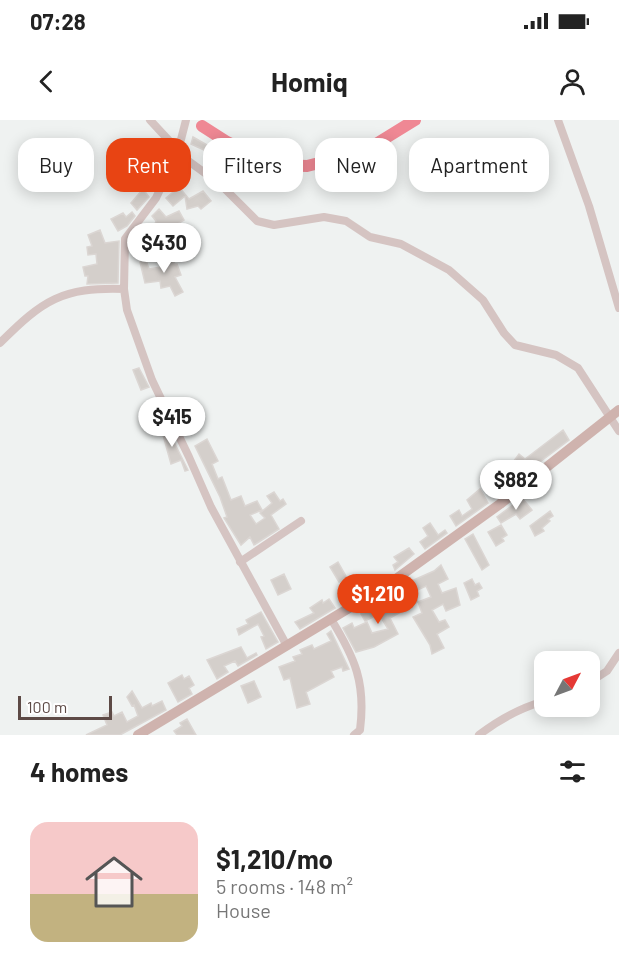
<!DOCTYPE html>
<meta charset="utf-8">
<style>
body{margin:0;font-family:Barlow,sans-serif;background:#f2f2f2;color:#222;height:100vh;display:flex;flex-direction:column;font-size:22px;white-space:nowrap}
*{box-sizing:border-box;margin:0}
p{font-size:20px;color:#767676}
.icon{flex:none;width:33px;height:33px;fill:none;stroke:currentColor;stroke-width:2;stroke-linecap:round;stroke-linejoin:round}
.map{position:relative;height:615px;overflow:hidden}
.sheet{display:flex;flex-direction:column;background:#fff;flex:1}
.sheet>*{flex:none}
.hud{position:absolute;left:18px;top:18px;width:584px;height:54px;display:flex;gap:12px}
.needle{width:39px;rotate:49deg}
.buttons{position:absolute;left:534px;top:531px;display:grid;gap:12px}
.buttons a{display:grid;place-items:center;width:66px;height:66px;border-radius:12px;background:#fff;box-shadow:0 3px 15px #0003;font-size:30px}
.scale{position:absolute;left:18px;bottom:15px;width:94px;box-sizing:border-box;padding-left:6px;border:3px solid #5d4a46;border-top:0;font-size:16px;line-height:21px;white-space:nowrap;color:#5d4a46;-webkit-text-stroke:4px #fff;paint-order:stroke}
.price{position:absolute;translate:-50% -51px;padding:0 14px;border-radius:21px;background:#fff;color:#222;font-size:20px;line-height:39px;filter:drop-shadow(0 2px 3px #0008)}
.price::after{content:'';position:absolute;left:50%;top:36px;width:18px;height:14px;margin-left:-9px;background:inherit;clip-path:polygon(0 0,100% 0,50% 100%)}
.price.current{background:#e84413;color:#fff}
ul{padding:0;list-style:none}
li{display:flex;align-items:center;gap:18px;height:150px;padding:0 30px}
li span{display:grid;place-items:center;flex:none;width:168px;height:120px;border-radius:18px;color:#555}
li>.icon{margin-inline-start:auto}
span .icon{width:72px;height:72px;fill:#fffc;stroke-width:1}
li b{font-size:26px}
h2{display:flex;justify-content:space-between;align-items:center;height:72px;padding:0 30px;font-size:26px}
.tag{padding:0 21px;border-radius:18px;background:#fff;box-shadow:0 3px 15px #0003;font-size:21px;line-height:54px}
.tag.current{background:#e84413;color:#fff}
.status{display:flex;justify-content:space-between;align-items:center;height:42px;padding:0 30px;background:#fff;direction:ltr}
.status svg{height:16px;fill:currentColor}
header{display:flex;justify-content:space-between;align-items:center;height:78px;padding:0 30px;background:#fff;font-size:27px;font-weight:700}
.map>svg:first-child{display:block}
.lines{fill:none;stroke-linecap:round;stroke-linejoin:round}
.river{stroke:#ef8894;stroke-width:12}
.building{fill:#d4cfcb;stroke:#dbd6d3;stroke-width:1.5}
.minor{stroke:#d5c4c2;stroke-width:8}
.major{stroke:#cfb3ae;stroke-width:10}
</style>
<div class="status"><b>07:28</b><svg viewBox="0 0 49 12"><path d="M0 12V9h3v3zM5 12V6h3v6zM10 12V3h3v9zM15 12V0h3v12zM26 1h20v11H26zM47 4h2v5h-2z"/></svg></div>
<header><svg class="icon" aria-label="back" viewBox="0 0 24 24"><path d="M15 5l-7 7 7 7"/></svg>Homiq<svg class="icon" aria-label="person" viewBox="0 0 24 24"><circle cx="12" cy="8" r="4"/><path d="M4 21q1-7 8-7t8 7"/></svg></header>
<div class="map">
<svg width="619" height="615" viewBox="0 0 619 615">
<rect width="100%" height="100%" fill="#eff2f1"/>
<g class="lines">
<path class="river" d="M202 6 227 22 275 45 307 46 363 32 415 0"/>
</g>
<path class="building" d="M193 17 214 29 215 25 232 32 228 41 191 24Z
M179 67 189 79 203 71 211 81 201 89 198 86 187 89 185 76 173 86 166 78Z
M143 69 149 77 137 90 131 83Z
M159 89 166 97 179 91 184 100 179 103 184 115 154 125 155 129 148 132 150 137 141 141 134 117 142 114 140 110 155 104 156 101 152 96Z
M132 92 135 96 127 106 118 111 111 99 123 93 126 97Z
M100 110 105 123 119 121 118 163 87 164 88 156H85L83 147 97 144 96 134 88 135 87 127 92 126 88 115Z
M169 131 175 144H177L181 155 175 157 183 172 175 176 170 166 161 168 160 161 145 163 140 142 146 140 149 149 167 146 162 134Z
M139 248 149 267 141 270 133 250Z
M167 305 173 320 188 350 185 351 181 340 171 344 163 315H160L159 310 165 309Z
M563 310 569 320 505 368 506 370 498 376 501 373 489 355 494 351 498 355 506 348 503 345 507 342 511 345 519 334 525 339 529 336Z
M207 319 218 341 212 344 218 359 222 357 231 380 241 376 245 386 257 381 262 390 250 395 256 404 265 398 260 393 272 383 267 376 274 372 280 381 283 379 286 384 271 395 279 409 254 425 250 417 241 425 224 398 227 397 220 377 195 326Z
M480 369 488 383 456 406 450 396 459 390 462 396 472 389 467 380Z
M522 378 532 390 520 399 516 394 501 403 497 397Z
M550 391 553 396 548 399 550 401 542 408 544 411 535 416 530 406Z
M430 403 438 415 445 410 447 413 425 429 420 422 428 416 423 408Z
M501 405 507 415 502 418 504 421 496 426 488 412Z
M473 414 489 445 482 450 465 419Z
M409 428 414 434 395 450 393 445 398 442 394 437Z
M338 442 347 458 339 462 330 447Z
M441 445 448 459 438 464 442 473 456 468 460 485 446 491 443 484 432 490 439 502 445 500 449 507 437 514 444 528 432 534 430 525 413 497 422 493 418 482 431 477 426 466 411 473 407 463 434 451Z
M284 454 291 469 278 475 271 460Z
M472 459 475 465 479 463 482 468 477 471 479 476 471 480 464 463Z
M414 474 418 482 400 490 401 492 390 498 398 514 374 527 356 532 343 508 352 503 354 508 367 502 372 513 388 509 379 494 365 501 361 494 371 490 372 492 393 476 397 482Z
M329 479 335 488 300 509 295 502 314 493 310 488 322 480 323 483Z
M261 492 278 522 266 529 261 517 264 516 258 504 239 515 237 509 248 504 246 500Z
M331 511 349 549 343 551 342 547 331 551 334 557 306 572 310 584 297 588 290 558 284 560 279 547 295 541 293 537 302 534 300 530 312 525 314 529 331 521 327 514Z
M241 527 247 538 256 533 257 535 238 546 235 541 224 546 228 552 217 559 207 540Z
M182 555 184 559 189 556 194 565 189 568 192 574 178 582 168 563Z
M254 561 261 577 248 583 241 566Z
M132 571 142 588 151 583 152 586 162 581 166 590 120 615H86L107 605 103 595 112 592 114 596 122 592 127 602 138 596 134 585 132 586 127 577Z
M187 599 196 615H177L174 611 182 606 180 603Z"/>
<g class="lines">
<path class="minor" d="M150 0 187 40 220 64 257 101 274 105 324 97 346 101 370 117 401 124 449 150 483 180 504 213 515 225 556 235 578 248 619 311
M186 0 178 31 156 78 125 119 124 169 127 190 152 260 189 337 211 387 287 526
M558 0 589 86 619 188
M0 223C43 180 62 167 124 169
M240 442 301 401
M331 499C355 538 366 563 360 610L354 615
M590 562 607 551 619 533
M479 615C498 600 521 588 544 581"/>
<path class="major" d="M138 615 389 464 500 384 619 290"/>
</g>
</svg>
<div class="buttons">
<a><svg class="needle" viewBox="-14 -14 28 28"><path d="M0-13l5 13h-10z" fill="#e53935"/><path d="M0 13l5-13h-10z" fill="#767676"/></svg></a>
</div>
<div class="scale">100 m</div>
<b class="price" style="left:164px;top:154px">$430</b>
<b class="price" style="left:172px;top:328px">$415</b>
<b class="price" style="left:516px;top:391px">$882</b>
<b class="price current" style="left:378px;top:505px">$1,210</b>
<div class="hud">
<a class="tag">Buy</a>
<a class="tag current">Rent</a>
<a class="tag">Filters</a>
<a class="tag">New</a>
<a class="tag">Apartment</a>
</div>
</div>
<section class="sheet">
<h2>4 homes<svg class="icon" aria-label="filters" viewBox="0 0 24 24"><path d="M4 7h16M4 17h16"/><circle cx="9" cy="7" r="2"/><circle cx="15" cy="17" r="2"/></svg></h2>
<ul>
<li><span style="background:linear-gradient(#f6c9c9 60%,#c2b280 0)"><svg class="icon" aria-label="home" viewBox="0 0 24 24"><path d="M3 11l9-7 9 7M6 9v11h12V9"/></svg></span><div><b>$1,210/mo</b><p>5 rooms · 148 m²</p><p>House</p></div></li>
</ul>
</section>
